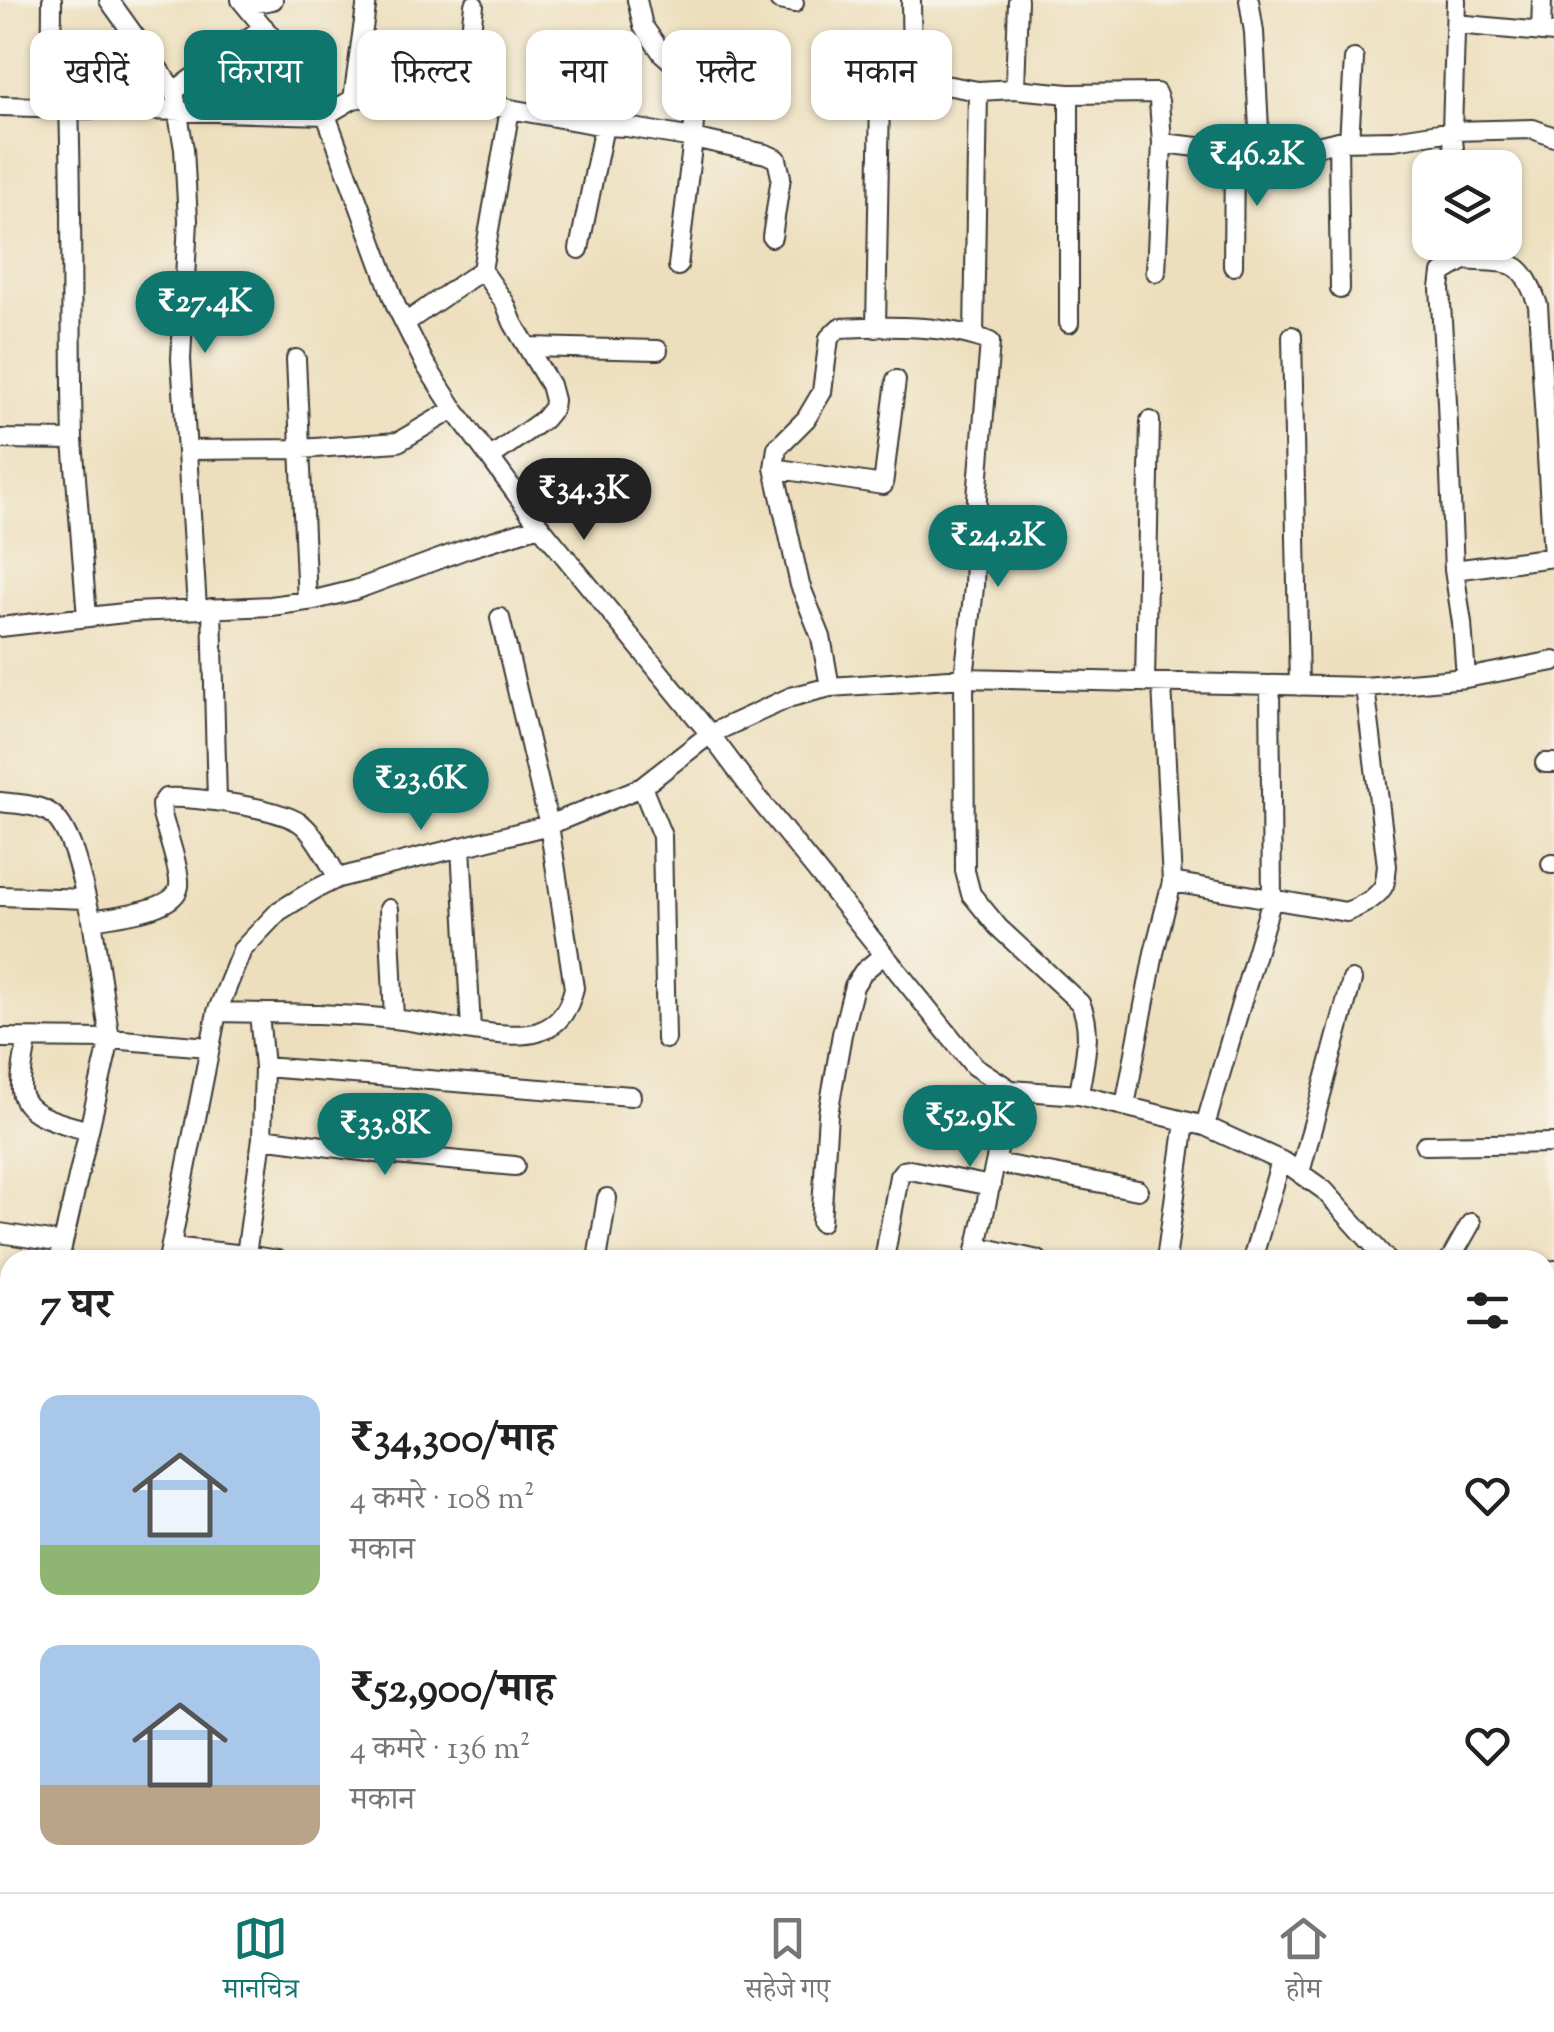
<!DOCTYPE html>
<html lang="hi">
<meta charset="utf-8">
<style>
body{margin:0;font-family:"Sorts Mill Goudy","Noto Serif Devanagari",serif;background:#f2f2f2;color:#222;height:100vh;display:flex;flex-direction:column;font-size:38px;white-space:nowrap}
*{box-sizing:border-box;margin:0}
p{font-size:32px;color:#767676}
.icon{flex:none;width:55px;height:55px;fill:none;stroke:currentColor;stroke-width:2;stroke-linecap:round;stroke-linejoin:round}
.map{position:relative;flex:1;overflow:hidden}
.panel{position:absolute;left:0px;top:1250px;width:1555px;height:642px;display:flex;flex-direction:column;background:#fff;border-radius:30px 30px 0 0;box-shadow:0 2px 8px #0004}
.panel>*{flex:none}
.top-card{position:absolute;left:30px;top:30px;width:1000px;height:90px;display:flex;gap:20px}
.buttons{position:absolute;left:1412px;top:150px;display:grid;gap:20px}
.buttons a{display:grid;place-items:center;width:110px;height:110px;border-radius:20px;background:#fff;box-shadow:0 2px 8px #0004;font-size:50px}
.price{position:absolute;translate:-50% -85px;padding:0 22px;border-radius:35px;background:#0f766e;color:#fff;font-size:32px;line-height:65px;filter:drop-shadow(0 2px 5px #0008)}
.price::after{content:'';position:absolute;left:50%;top:60px;width:30px;height:22px;margin-left:-15px;background:inherit;clip-path:polygon(0 0,100% 0,50% 100%)}
.price.active{background:#222;color:#fff}
ul{padding:0;list-style:none}
li{display:flex;align-items:center;gap:30px;height:250px;padding:0 40px}
li span{display:grid;place-items:center;flex:none;width:280px;height:200px;border-radius:20px;color:#555}
li>.icon{margin-inline-start:auto}
span .icon{width:120px;height:120px;fill:#fffc;stroke-width:1}
li b{font-size:42px}
h2{display:flex;justify-content:space-between;align-items:center;height:120px;padding:0 40px;font-size:42px}
.tag{padding:0 35px;border-radius:20px;background:#fff;box-shadow:0 2px 8px #0004;font-size:35px;line-height:90px}
.tag.active{background:#0f766e;color:#fff}
.menu{display:flex;justify-content:space-around;align-items:center;height:140px;border-top:2px solid #e0e0e0;background:#fff;font-size:28px;color:#767676}
.menu a{display:grid;justify-items:center;gap:5px}
.menu .active{color:#0f766e}
.map>svg:first-child{display:block}
.lines{fill:none;stroke-linecap:round;stroke-linejoin:round}
.minor-casing{stroke:#3b3934;stroke-width:22}
.minor{stroke:#fff;stroke-width:18}
</style>
<div class="map">
<svg width="1554" height="1892" viewBox="0 0 1554 1892">
<rect width="100%" height="100%" fill="#f7f3e8"/>
<filter id="ink" filterUnits="userSpaceOnUse"><feTurbulence type="fractalNoise" baseFrequency=".01" numOctaves="2"/><feDisplacementMap in="SourceGraphic" scale="20" xChannelSelector="R" yChannelSelector="G"/><feConvolveMatrix kernelMatrix="1 2 1 2 8 2 1 2 1" color-interpolation-filters="sRGB"/></filter>
<filter id="wash" filterUnits="userSpaceOnUse"><feTurbulence type="fractalNoise" baseFrequency=".0048" numOctaves="4" result="noise"/><feDisplacementMap in="SourceGraphic" scale="40" xChannelSelector="R" yChannelSelector="G"/><feGaussianBlur stdDeviation="2.25" result="paint"/><feColorMatrix in="noise" values="0 0 0 0 0 0 0 0 0 0 0 0 0 0 0 0 0 1.4 0 .05"/><feComposite in="paint" operator="in"/></filter>
<g filter="url(#wash)">
<rect width="100%" height="100%" fill="#eddfbd"/>
</g>
<g filter="url(#ink)">
<g class="lines">
<g class="minor-casing">
<path id="minor" d="M109 0 174 91 184 149 188 220 181 359 197 608
M241 0 302 74 326 115 396 306 425 364 454 409 540 526 710 734 757 797 974 1066 1011 1090 1079 1095 1205 1126 1286 1163 1324 1190 1387 1260
M637 0 643 26 662 53 688 76 695 103 693 138 678 266
M779 0 794 3
M911 0 912 79
M1249 0 1254 32 1260 149
M246 5 273 0
M1456 24 1554 33
M1541 32 1542 0
M1015 89 1018 0
M174 91 264 27
M1069 94V323
M353 99 367 0
M463 100 474 5
M0 106 326 115 353 99 391 93 438 96 604 126 627 127 693 138 766 154 777 159 781 177 772 237
M51 107 52 0
M1338 141 1340 289
M1349 141 1354 59
M1162 143 1234 151 1317 146 1338 141 1394 140 1452 131 1456 0
M1456 168 1452 131 1533 129 1554 137
M1462 242 1464 260 1442 273 1440 288 1447 402 1454 570 1462 623 1466 678
M579 249 604 126
M1233 266 1234 151
M482 270 510 109
M405 323 482 270 505 303 513 323 550 385 554 400 553 408 544 419 491 457
M876 328 880 96 883 81 912 79 978 91 1015 89 1069 94 1156 93 1159 101 1162 143 1156 272
M974 335 978 91
M1292 336 1299 686
M528 347 658 350
M296 359 307 601
M0 439 73 440C70 329 73 218 69 107
M73 440 87 617
M187 450 301 449 398 442 454 409
M774 468 883 485 896 380
M1454 570 1553 557 1538 305C1520 255 1512 264 1464 260
M212 608 217 801
M0 627 133 612 271 606 314 600 355 590 466 549 540 526
M1145 682 1150 421
M830 687 821 637 800 585 774 468 777 448 806 419 822 392 829 338 839 328C885 326 948 324 990 342L977 498 974 587 964 678 965 871 971 894 998 927 1080 1003C1094 1031 1083 1065 1079 1095
M1545 763H1554
M642 787 662 836 666 1039
M0 802C15 804 34 804 47 811 74 824 83 892 92 920 113 916 176 911 179 886 181 873 166 830 162 815L161 805 166 798C193 796 285 808 304 826 318 839 328 861 338 878
M461 847 471 1029
M1551 864H1554
M1172 882 1346 912C1359 907 1378 898 1384 885 1386 879 1386 872 1387 866L1365 687
M0 896 86 899
M389 909 394 1019
M217 1012C275 1013 335 1013 393 1019 430 1022 506 1042 538 1032 560 1025 569 1009 574 988L549 825 500 618
M259 1013 264 1067 262 1138 246 1255 278 1260
M0 1038 110 1039 209 1047
M27 1040C25 1056 20 1075 21 1090 24 1118 67 1124 89 1131
M264 1067 631 1096
M1125 1106 1154 953 1172 882 1162 684
M1205 1126 1272 899 1270 685
M262 1138 384 1154 515 1166
M1425 1145 1554 1143
M996 1163 1138 1190
M1300 1173 1352 980
M821 1222 828 1114 842 1034 854 986 863 972 883 955
M0 1233 63 1243
M977 1246 1038 1260
M171 1247 246 1255
M59 1260 110 1039 92 920
M168 1260 217 1012 242 950 279 911 312 891 338 878 549 825 642 787 710 734 791 697 830 687 964 678 1365 687 1466 678 1554 661
M597 1260 607 1198
M884 1260 899 1176 903 1171 910 1170 991 1186
M974 1260 1011 1090
M1166 1260 1185 1122
M1252 1260 1281 1161
M1450 1260 1471 1223
M1545 1342 1554 1270
M1545 1406 1554 1411
M0 1546 10 1531
M1545 1802 1554 1804
M0 1806 10 1791
M642 1892 647 1882
M744 1892 748 1882
M850 1892 854 1882
M1280 1892 1282 1882
M1381 1892 1383 1882
M1463 1892 1465 1882"/>
</g>
<use href="#minor" class="minor"/>
</g>
</g>
</svg>
<div class="buttons">
<a><svg class="icon" aria-label="layers" viewBox="0 0 24 24"><path d="M12 4l9 5-9 5-9-5zM3 14l9 5 9-5"/></svg></a>
</div>
<b class="price" style="left:1257px;top:209px">₹46.2K</b>
<b class="price" style="left:205px;top:356px">₹27.4K</b>
<b class="price active" style="left:584px;top:543px">₹34.3K</b>
<b class="price" style="left:998px;top:590px">₹24.2K</b>
<b class="price" style="left:421px;top:833px">₹23.6K</b>
<b class="price" style="left:970px;top:1170px">₹52.9K</b>
<b class="price" style="left:385px;top:1178px">₹33.8K</b>
<div class="top-card">
<a class="tag">खरीदें</a>
<a class="tag active">किराया</a>
<a class="tag">फ़िल्टर</a>
<a class="tag">नया</a>
<a class="tag">फ़्लैट</a>
<a class="tag">मकान</a>
</div>
<section class="panel">
<h2>7 घर<svg class="icon" aria-label="filters" viewBox="0 0 24 24"><path d="M4 7h16M4 17h16"/><circle cx="9" cy="7" r="2"/><circle cx="15" cy="17" r="2"/></svg></h2>
<ul>
<li><span style="background:linear-gradient(#a9c7e8 75%,#8fb573 0)"><svg class="icon" aria-label="home" viewBox="0 0 24 24"><path d="M3 11l9-7 9 7M6 9v11h12V9"/></svg></span><div><b>₹34,300/माह</b><p>4 कमरे · 108 m²</p><p>मकान</p></div><svg class="icon" aria-label="heart" viewBox="0 0 24 24"><path d="M12 20l-8-8c-3-5 5-10 8-4 3-6 11-1 8 4z"/></svg></li>
<li><span style="background:linear-gradient(#a9c7e8 70%,#b9a48a 0)"><svg class="icon" aria-label="home" viewBox="0 0 24 24"><path d="M3 11l9-7 9 7M6 9v11h12V9"/></svg></span><div><b>₹52,900/माह</b><p>4 कमरे · 136 m²</p><p>मकान</p></div><svg class="icon" aria-label="heart" viewBox="0 0 24 24"><path d="M12 20l-8-8c-3-5 5-10 8-4 3-6 11-1 8 4z"/></svg></li>
</ul>
</section>
</div>
<nav class="menu">
<a class="active"><svg class="icon" aria-label="map" viewBox="0 0 24 24"><path d="M3 6l6-2 6 2 6-2v14l-6 2-6-2-6 2zM9 4v14M15 6v14"/></svg>मानचित्र</a>
<a><svg class="icon" aria-label="saved" viewBox="0 0 24 24"><path d="M7 4h10v16l-5-4-5 4z"/></svg>सहेजे गए</a>
<a><svg class="icon" aria-label="home" viewBox="0 0 24 24"><path d="M3 11l9-7 9 7M6 9v11h12V9"/></svg>होम</a>
</nav>
